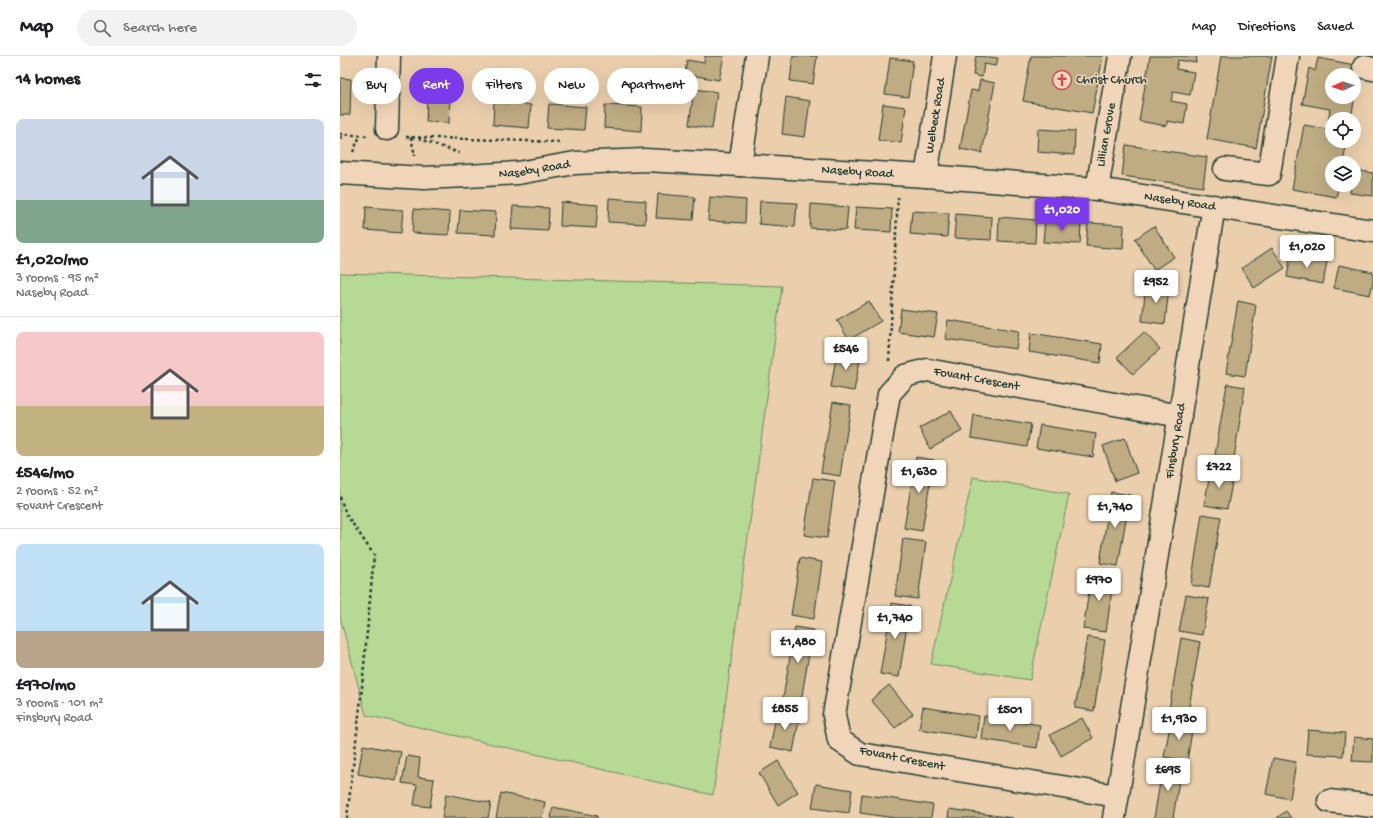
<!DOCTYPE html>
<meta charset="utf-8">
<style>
body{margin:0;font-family:"Gochi Hand",sans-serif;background:#f2f2f2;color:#202124;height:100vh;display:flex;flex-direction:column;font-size:15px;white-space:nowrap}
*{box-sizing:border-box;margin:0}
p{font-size:13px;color:#757577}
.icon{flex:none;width:22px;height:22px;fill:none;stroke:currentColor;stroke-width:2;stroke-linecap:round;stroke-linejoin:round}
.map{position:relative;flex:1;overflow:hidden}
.details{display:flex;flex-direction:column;background:#fff;width:340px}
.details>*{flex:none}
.guide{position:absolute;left:12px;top:12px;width:380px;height:36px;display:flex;gap:8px}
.needle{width:26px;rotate:266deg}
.buttons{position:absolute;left:985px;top:12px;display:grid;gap:8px}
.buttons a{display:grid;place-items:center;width:36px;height:36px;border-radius:50%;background:#fff;box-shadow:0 4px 16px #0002;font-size:20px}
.price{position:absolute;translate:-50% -34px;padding:0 9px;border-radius:4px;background:#fff;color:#222;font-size:13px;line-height:26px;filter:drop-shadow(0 1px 2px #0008)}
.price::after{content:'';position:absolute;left:50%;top:24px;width:12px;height:9px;margin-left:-6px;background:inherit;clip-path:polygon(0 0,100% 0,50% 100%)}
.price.current{background:#7c3aed;color:#fff}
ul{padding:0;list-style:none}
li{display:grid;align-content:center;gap:8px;height:212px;padding:0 16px}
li+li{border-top:1px solid #e0e0e0}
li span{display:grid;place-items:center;height:124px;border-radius:8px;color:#555}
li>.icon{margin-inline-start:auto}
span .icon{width:72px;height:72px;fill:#fffc;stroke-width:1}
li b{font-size:17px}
h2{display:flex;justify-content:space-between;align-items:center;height:48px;padding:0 16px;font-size:17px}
.pill{padding:0 14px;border-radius:18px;background:#fff;box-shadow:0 4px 16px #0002;font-size:14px;line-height:36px}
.pill.current{background:#7c3aed;color:#fff}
header{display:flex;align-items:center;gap:24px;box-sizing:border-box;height:56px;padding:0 20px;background:#fff;border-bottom:1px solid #e0e0e0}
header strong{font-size:19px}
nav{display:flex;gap:22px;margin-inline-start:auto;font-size:14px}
.search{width:280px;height:36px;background:#f2f2f2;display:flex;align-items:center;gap:10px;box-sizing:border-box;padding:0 14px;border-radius:22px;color:#757577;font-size:15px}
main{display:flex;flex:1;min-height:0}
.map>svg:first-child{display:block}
.green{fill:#b6d994;stroke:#6a8b64}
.building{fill:#bfac83;stroke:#1f3d34;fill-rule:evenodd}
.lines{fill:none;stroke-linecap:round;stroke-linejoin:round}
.minor-casing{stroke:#1f3d34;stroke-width:25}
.path{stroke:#1f3d34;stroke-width:2.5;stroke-dasharray:3 3;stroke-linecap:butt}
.minor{stroke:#f1d5b8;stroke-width:22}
.labels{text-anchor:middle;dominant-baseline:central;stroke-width:3;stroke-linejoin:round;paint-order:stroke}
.poi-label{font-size:13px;fill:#1f3d34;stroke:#f1d5b8;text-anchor:start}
.street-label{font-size:13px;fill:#1f3d34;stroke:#f1d5b8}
</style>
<header>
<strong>Map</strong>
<div class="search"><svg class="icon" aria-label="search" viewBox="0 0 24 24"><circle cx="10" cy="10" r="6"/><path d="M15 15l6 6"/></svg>Search here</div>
<nav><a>Map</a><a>Directions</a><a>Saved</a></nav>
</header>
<main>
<section class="details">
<h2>14 homes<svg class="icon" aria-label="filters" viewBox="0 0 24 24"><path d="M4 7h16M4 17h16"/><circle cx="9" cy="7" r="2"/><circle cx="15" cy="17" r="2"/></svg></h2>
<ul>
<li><span style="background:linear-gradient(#c9d6e8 65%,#7fa58c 0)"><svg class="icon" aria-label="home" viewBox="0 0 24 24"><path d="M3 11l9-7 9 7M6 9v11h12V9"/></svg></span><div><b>£1,020/mo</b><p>3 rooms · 95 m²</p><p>Naseby Road</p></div></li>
<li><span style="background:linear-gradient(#f6c9c9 60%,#c2b280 0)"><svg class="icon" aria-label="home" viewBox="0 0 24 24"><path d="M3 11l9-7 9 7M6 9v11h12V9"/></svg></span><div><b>£546/mo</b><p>2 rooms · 52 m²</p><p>Fovant Crescent</p></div></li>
<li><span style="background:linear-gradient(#bfe0f5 70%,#b9a48a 0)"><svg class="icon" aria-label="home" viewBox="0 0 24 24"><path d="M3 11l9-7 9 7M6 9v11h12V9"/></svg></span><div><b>£970/mo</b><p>3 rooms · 101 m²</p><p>Finsbury Road</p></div></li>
</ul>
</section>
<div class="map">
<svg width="1033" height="762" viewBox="0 0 1033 762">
<rect width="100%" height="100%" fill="#ebcfad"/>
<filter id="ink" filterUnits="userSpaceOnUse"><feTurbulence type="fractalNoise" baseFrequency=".025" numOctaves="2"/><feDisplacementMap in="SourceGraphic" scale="8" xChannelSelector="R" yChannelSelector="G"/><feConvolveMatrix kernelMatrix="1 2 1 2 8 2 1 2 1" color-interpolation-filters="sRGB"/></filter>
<g filter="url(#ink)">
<path class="green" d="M0 217 442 230 373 739 26 659 0 561Z
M633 421 729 438 690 624 591 608Z"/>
<path class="building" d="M365 0H384L379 24 345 18 347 4 364 7Z
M453 0H477L473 28 450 25Z
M636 0 658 2 656 10 644 8 642 21 633 19Z
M691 0H763L752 57 683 45Z
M810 0H857L856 7 838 4 836 13 854 16 850 39 833 36 831 45 847 48 844 68 827 65V70L799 65Z
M881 0H932L916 92 867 83Z
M550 2 573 5 568 41 545 38Z
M978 2 1020 10 1011 63H992V85H1007L1003 107H992V129H999L996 141 952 133 964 69 987 73 990 53 962 48 969 12 975 15ZM992 19H1014V41H992Z
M88 14 111 15 109 67 86 66Z
M0 22 11 23 10 59H0Z
M640 24 655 27 642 97 620 93 631 34 638 35Z
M354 33 377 36 372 73 349 69Z
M446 41 470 45 465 81 442 78Z
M154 46 191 49 189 72 153 69Z
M209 48 246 51 244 74 207 72Z
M543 48 566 51 561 87 538 84Z
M265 49 302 51 301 75 264 72Z
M698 73 735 75 734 99 697 96Z
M786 89 867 101 863 131 782 120Z
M1014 114 1033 117V140L1010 137 1011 129H1014Z
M318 138 355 141 353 164 316 162Z
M370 141 406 144 405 167 368 165Z
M269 142 306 145 305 168 268 166Z
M420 145 457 147 455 171 419 168Z
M221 146 258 149 256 172 220 170Z
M471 148 508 151 506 174 470 172Z
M173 150 209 152 208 175 171 173Z
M26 151 63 154 61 177 25 174Z
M516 151 552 153 551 176 514 174Z
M74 153 110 156 109 179 72 177Z
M120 154 156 156 155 179 118 177Z
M572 155 609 157 607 181 570 178Z
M616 158 652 161 651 184 614 182Z
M659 161 696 164 695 187 658 185Z
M705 163 741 165 740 188 703 186Z
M748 167 784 169 783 193 746 190Z
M814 170 834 201 814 214 795 183Z
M932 192 945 212 914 232 902 212Z
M951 198 987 205 983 228 947 221Z
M999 209 1033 216V226L1030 239 994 232Z
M806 228 829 231 825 268 802 265Z
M529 245 541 265 509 284 497 264Z
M898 245 916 249 905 320 886 317Z
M561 253 598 258 594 281 558 276Z
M608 264 679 275 676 293 605 283Z
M804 276 820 293 793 318 777 301Z
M691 277 762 288 760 307 689 296Z
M497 295 521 299 514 335 491 331Z
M887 328 905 331 894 402 875 399Z
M493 346 511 349 500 420 481 417Z
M611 355 622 375 590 393 579 372Z
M634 359 691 368 687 391 631 382Z
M700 369 756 378 753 401 696 392Z
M785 382 797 417 775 425 763 390Z
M576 401 594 404 582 475 564 472Z
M871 413 894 417 887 453 864 449Z
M473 422 495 425 487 482 464 479Z
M771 436 790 439 778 510 760 507Z
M862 458 881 461 869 532 851 529Z
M563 483 586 486 578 543 555 540Z
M460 502 482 506 474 563 451 559Z
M752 516 774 519 766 576 743 573Z
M846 539 869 543 862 579 839 575Z
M552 547 570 550 559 621 540 618Z
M455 571 473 574 461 645 443 642Z
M747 581 765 584 754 655 735 652Z
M841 582 860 586 848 657 829 654Z
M549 629 573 658 555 672 531 644Z
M583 651 639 660 636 682 579 673Z
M437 655 460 659 453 696 430 691Z
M644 660 700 669 697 692 641 683Z
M742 662 753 682 721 700 710 679Z
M831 665 853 669 847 705 824 701Z
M968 674 1005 677 1003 700 966 698Z
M1014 681 1033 683V706L1012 705Z
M23 689 61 696 56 725 18 718Z
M67 700 80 702 78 721 94 723 90 751 74 749 77 729 62 727Z
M933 702 956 706 950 743 926 738Z
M438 705 458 736 438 749 419 717Z
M823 709 841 712 833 762H814Z
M476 728 512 734 509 757 472 752Z
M161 737 205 746 202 762H156Z
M106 738 151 747 148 762H102Z
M522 738 593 749 591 762H555L520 757Z
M213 751 257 760V762H211Z
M609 753 673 762H608Z
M946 755 951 762H937Z"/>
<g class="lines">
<g class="minor-casing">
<g id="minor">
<path d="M1024 11 1033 13"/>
<path d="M47 73 49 0"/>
<path d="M400 109 417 0"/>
<path d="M885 113 929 118 948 0"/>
<path id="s1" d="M0 117 83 122 127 120 178 117 235 107 304 104 400 109 586 120 757 133 1033 175"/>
<path id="s2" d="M586 120 605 0"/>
<path id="s3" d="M757 133 780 0"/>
<path id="s4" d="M777 740 520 698 499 684 494 659 549 338 565 320 587 314 840 360"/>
<path d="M989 745 1033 750"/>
<path id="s5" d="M774 762 874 150"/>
</g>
</g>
<path class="path" d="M0 78 27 80
M66 81 219 86
M71 81 75 100
M80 81V83L119 97
M0 82 4 81 5 79
M13 96 20 80
M549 305 558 141
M0 441 6 458 34 499 21 642 7 762"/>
<use href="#minor" class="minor"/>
</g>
</g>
<defs>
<g id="church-ring" transform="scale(1)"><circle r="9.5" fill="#f1d5b8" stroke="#d1495b" stroke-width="1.5"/><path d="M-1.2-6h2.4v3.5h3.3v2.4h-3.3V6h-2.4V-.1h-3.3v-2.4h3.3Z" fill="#d1495b"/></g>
</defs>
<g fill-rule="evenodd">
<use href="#church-ring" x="722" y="24"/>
</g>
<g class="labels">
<g class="poi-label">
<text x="736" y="24">Christ Church</text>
</g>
<g class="street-label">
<text stroke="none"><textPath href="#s2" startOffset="61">Welbeck Road</textPath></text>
<text stroke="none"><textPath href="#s3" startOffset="55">Lillian Grove</textPath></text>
<text stroke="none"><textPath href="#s1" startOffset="195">Naseby Road</textPath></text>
<text stroke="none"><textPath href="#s1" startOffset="519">Naseby Road</textPath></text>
<text stroke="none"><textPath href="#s1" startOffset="843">Naseby Road</textPath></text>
<text stroke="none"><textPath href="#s4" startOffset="734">Fovant Crescent</textPath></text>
<text stroke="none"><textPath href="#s5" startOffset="382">Finsbury Road</textPath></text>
<text transform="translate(562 703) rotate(11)">Fovant Crescent</text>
</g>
</g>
</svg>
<div class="buttons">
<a><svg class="needle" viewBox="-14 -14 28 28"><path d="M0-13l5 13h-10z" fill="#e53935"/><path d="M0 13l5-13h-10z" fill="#757577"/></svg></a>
<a><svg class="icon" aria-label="locate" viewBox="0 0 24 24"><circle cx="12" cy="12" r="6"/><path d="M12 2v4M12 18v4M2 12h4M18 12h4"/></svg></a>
<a><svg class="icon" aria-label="layers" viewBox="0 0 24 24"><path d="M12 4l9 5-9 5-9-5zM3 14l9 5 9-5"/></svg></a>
</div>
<b class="price current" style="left:722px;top:176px">£1,020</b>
<b class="price" style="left:967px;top:213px">£1,020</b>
<b class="price" style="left:816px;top:248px">£952</b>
<b class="price" style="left:506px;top:315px">£546</b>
<b class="price" style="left:879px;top:433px">£722</b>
<b class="price" style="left:579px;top:438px">£1,630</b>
<b class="price" style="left:775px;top:473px">£1,740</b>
<b class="price" style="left:759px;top:546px">£970</b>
<b class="price" style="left:555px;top:584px">£1,740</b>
<b class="price" style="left:458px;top:608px">£1,480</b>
<b class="price" style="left:445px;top:675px">£855</b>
<b class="price" style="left:670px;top:676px">£501</b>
<b class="price" style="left:839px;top:685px">£1,930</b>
<b class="price" style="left:828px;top:736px">£695</b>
<div class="guide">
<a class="pill">Buy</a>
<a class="pill current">Rent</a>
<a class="pill">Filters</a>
<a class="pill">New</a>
<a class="pill">Apartment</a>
</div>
</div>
</main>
